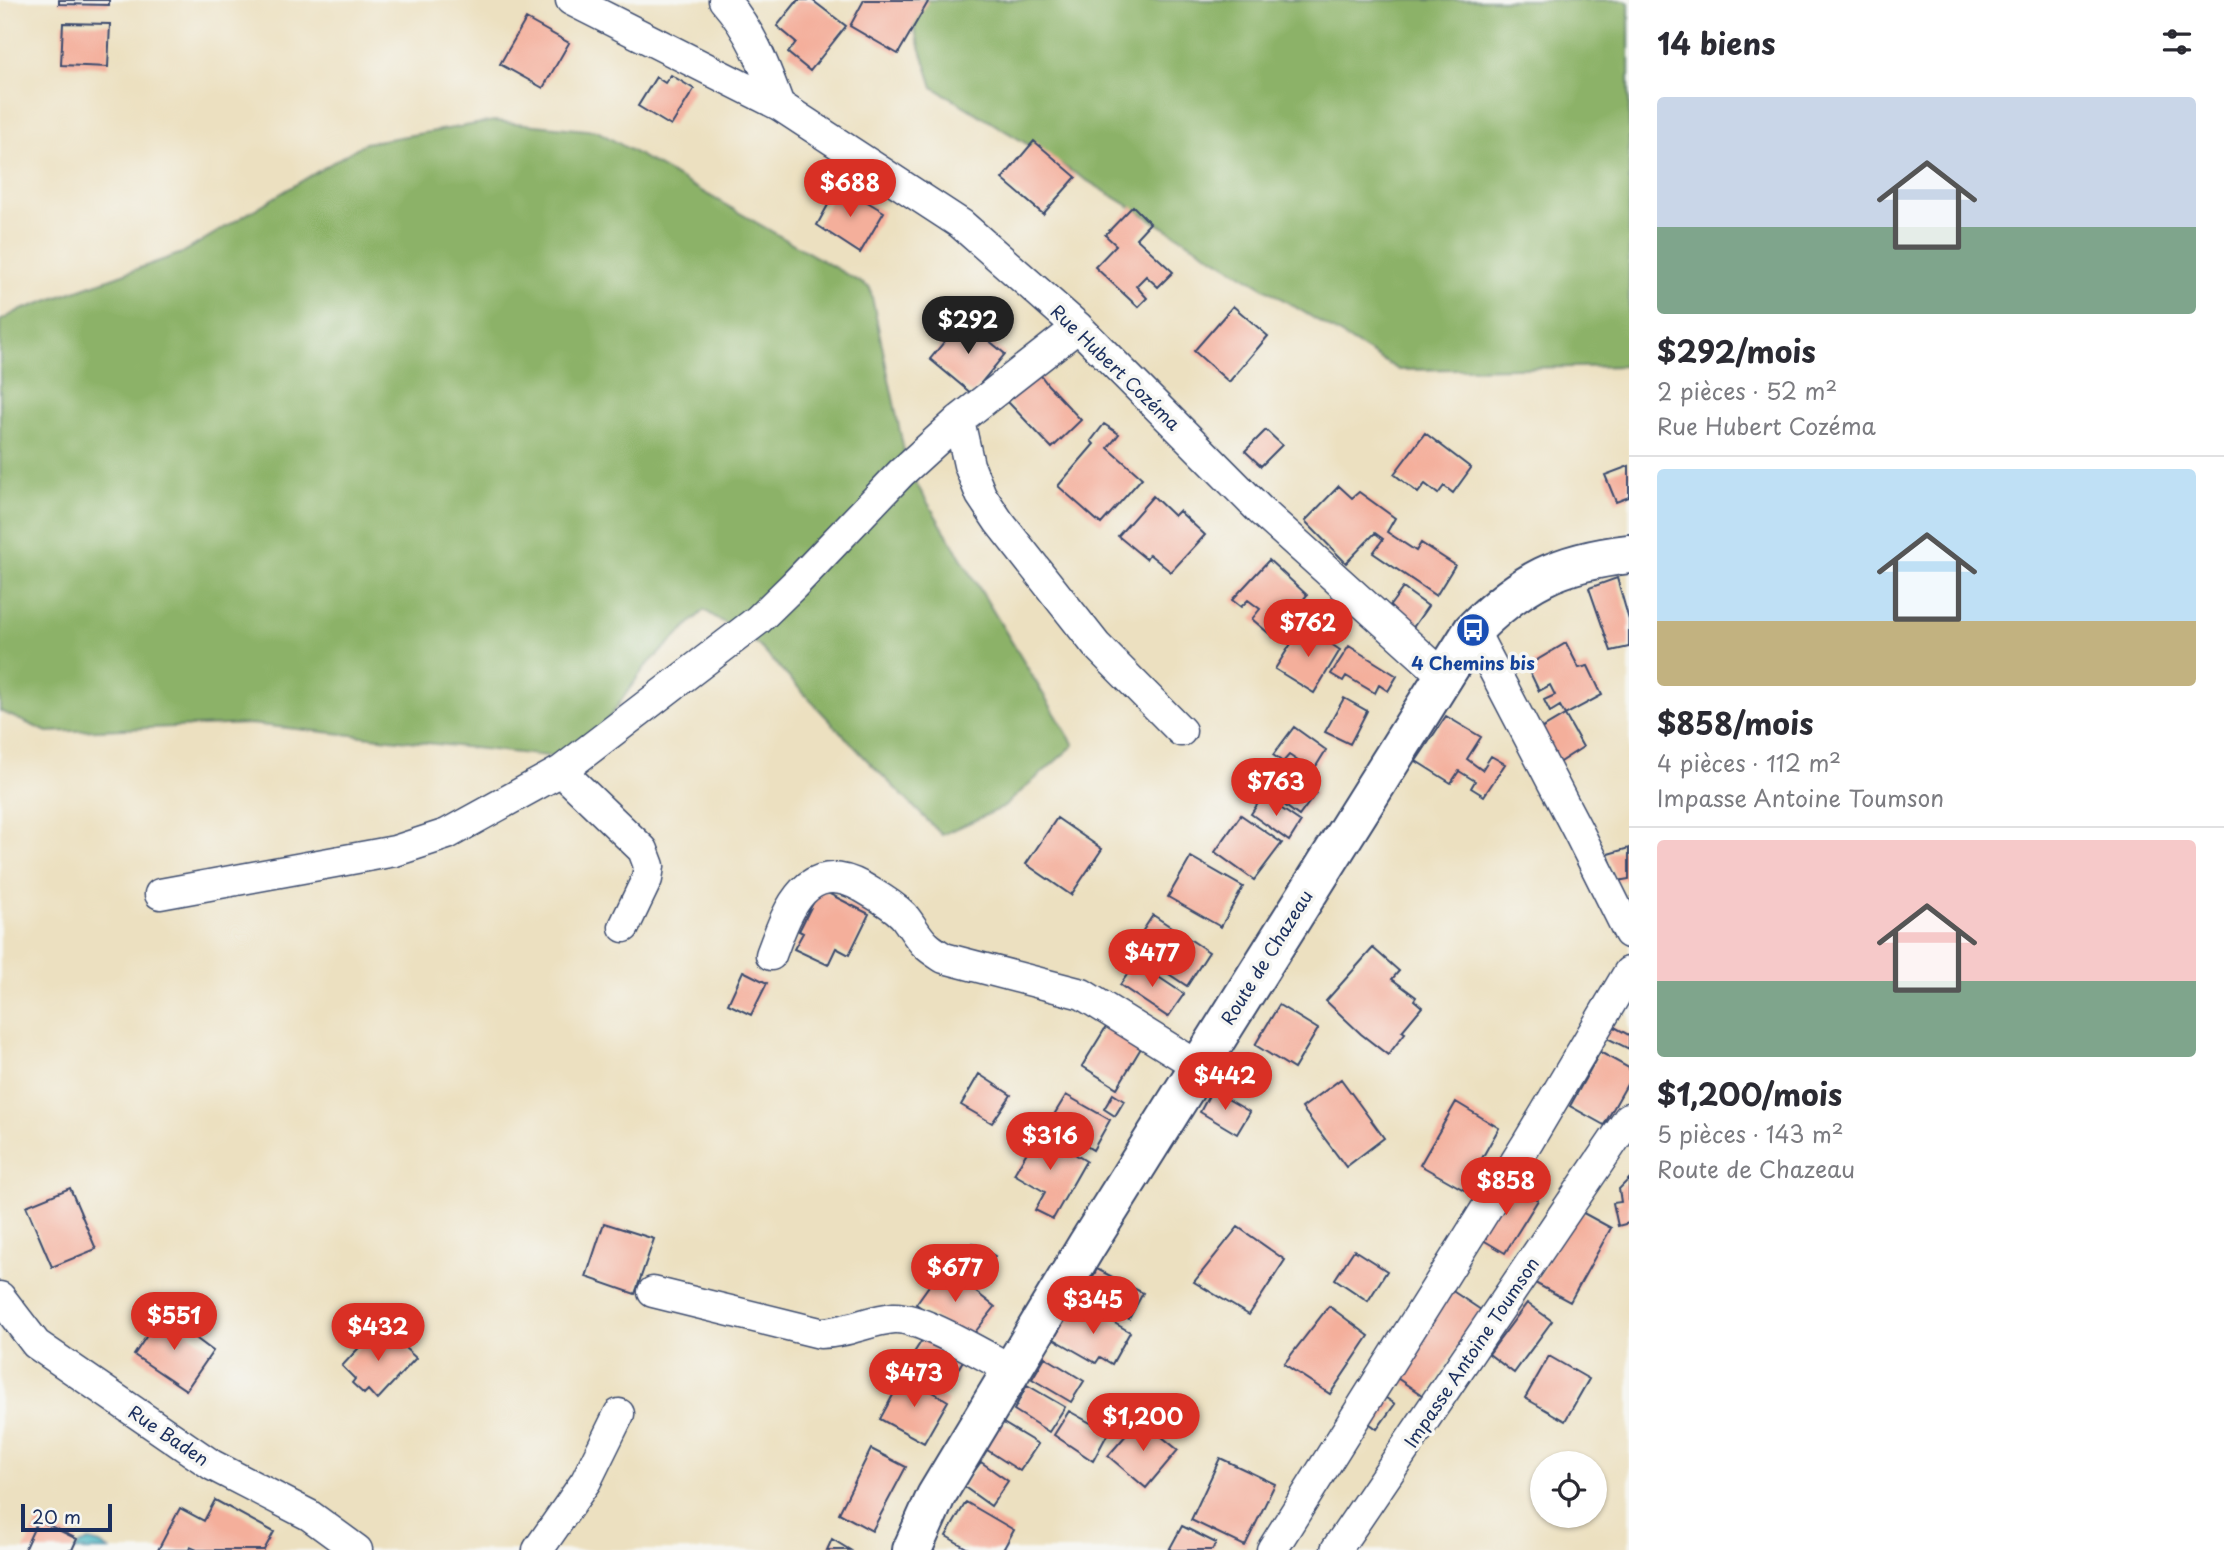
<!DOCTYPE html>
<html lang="fr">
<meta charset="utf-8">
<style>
body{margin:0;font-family:"Playpen Sans",sans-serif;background:#f2f2f3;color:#2b2b33;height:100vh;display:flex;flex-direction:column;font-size:26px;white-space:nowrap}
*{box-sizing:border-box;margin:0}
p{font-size:23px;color:#7c7c81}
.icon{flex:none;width:38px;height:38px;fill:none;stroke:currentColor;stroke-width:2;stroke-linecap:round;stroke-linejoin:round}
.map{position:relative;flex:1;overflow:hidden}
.panel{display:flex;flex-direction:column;background:#fff;width:595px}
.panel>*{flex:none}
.buttons{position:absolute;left:1530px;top:1451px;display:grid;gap:14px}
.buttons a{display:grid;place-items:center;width:77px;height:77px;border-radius:50%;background:#fff;box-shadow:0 2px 5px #0004;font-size:35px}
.scale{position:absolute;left:21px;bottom:18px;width:91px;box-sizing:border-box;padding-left:7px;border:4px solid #1b2f5e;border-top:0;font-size:19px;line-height:24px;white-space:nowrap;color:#1b2f5e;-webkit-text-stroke:5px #f6f6f2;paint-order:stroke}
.price{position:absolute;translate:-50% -60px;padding:0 16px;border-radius:24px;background:#d93025;color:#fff;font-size:23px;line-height:46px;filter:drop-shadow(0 2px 4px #0008)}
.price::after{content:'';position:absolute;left:50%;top:42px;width:21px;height:16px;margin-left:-10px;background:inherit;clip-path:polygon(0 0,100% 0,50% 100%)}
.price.current{background:#222;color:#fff}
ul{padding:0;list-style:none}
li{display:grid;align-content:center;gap:14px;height:371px;padding:0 28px}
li+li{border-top:2px solid #e1e1e2}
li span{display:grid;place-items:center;height:217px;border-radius:7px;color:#555}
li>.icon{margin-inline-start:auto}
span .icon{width:126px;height:126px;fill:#fffc;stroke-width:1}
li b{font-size:30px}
h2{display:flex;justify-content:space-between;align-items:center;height:84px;padding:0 28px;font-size:30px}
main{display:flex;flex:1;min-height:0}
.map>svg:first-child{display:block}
.forest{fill:#8cb268;stroke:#547063;stroke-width:2}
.water{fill:#47b5c1;stroke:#317290;stroke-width:2}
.building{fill:#f4af9b}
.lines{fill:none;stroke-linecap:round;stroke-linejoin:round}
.minor-casing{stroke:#3a4a6d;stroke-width:33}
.major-casing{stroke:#3a4a6d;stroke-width:42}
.minor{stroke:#fff;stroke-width:30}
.major{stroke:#fff;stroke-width:38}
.labels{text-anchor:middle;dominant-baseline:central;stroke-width:7;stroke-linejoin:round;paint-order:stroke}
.street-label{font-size:18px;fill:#1b2f5e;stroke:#f6f6f2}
.transit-label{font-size:18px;font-weight:bold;fill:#164399;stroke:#f6f6f2}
</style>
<main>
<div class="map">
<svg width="1629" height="1550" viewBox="0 0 1629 1550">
<rect width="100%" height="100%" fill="#f6f6f2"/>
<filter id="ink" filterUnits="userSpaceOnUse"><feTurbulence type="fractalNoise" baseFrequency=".0143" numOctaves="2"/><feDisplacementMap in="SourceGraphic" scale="14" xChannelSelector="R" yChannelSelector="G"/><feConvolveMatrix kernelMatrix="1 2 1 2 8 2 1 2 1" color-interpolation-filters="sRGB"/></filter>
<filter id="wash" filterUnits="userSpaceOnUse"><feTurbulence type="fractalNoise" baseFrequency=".00686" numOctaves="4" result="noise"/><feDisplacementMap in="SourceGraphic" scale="28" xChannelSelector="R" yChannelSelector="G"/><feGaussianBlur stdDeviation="1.57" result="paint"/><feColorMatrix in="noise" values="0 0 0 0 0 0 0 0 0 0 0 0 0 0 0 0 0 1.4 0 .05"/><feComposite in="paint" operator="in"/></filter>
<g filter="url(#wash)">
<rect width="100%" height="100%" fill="#ece0c0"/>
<path class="forest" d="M905 0H1625L1629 3V366L1399 370 933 87Z
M494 121 597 131 870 288 908 470 1074 745 1002 808 942 835 868 761 758 645 704 610 645 667 604 725 565 758 250 724 47 732 0 711V321L16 312 182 253 365 143Z"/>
<path class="water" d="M89 1541 100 1544 109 1550H75L79 1545Z"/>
<g id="blocks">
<path class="building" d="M59 0H109V5L59 4Z
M798 0H812L846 26 810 71 788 53 796 42 777 26Z
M864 0H925L928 2 898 54 850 26Z
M526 19 569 43 543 88 500 64Z
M63 23 110 24 108 67 61 65Z
M671 75 694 89 671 126 638 106 656 77 665 83Z
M1034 141 1076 177 1043 214 1002 179Z
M839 185 884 212 860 253 817 225Z
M1133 206 1150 223 1136 238 1173 272 1158 287 1146 276 1136 286 1147 298 1138 307 1095 267 1116 245 1105 235Z
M1233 306 1268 336 1229 382 1194 351Z
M963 319 1005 354 972 394 930 359Z
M1039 373 1048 385 1081 420 1052 448 1008 402Z
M1104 424 1119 434 1108 448 1142 478 1101 524 1058 486 1094 444 1091 441Z
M1266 430 1282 445 1261 466 1245 451Z
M1425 433 1471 468 1453 493 1444 486 1438 494 1425 484 1418 493 1394 474Z
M1629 466V497L1616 502 1605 475Z
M1339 486 1352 498 1359 492 1395 518 1387 532 1416 551 1421 543 1455 565 1436 596 1373 553 1383 539 1375 533 1346 563 1305 521Z
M1153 496 1174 516 1179 511 1205 535 1171 572 1149 554 1146 559 1118 536Z
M1269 560 1307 595 1273 637 1252 619 1260 609 1248 600 1241 607 1232 600Z
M1617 578 1629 620V647L1611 651 1589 588Z
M1403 588 1428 606 1412 629 1386 611Z
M1303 625 1340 650 1314 693 1275 669Z
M1566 643 1579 668 1588 666 1602 695 1565 715 1560 706 1550 712 1544 700 1555 695 1550 685 1539 691 1527 666Z
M1349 646 1397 676 1388 691 1379 685 1375 693 1346 676 1343 681 1331 674Z
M1344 698 1367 711 1350 744 1325 732Z
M1565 715 1583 747 1555 765 1538 731Z
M1446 716 1481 737 1467 759 1482 770 1491 756 1505 764 1484 796 1471 788 1475 781 1459 771 1451 783 1416 761Z
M1294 727 1326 750 1313 771 1289 755 1283 762 1273 755Z
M1271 761 1316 793 1299 816 1255 783Z
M1263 796 1301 822 1289 841 1251 814Z
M1241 815 1282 843 1254 880 1215 852Z
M1057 818 1102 849 1071 895 1026 864Z
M1629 848V879L1617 881 1608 854Z
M1191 857 1243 887 1221 927 1168 897Z
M820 889 869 914 849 955 836 948 828 965 794 949 803 933 799 931Z
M1153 915 1209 952 1187 986 1131 949Z
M1373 948 1399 971 1392 979 1416 997 1414 1000 1422 1007 1402 1031 1405 1033 1388 1055 1361 1034 1326 1001Z
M1136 962 1184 994 1168 1017 1120 985Z
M743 971 767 983 751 1015 728 1004Z
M1279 1005 1318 1029 1294 1069 1255 1045Z
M1111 1019 1144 1043 1117 1088 1082 1066Z
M1609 1024 1629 1035V1049L1603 1036Z
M1600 1052 1629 1068V1081L1604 1125 1570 1106Z
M979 1074 1011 1095 992 1123 961 1105Z
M1341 1079 1384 1138 1346 1167 1302 1108Z
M1212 1090 1250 1112 1237 1134 1200 1112Z
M1113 1094 1124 1101 1115 1116 1104 1109Z
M1066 1095 1110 1120 1093 1150 1049 1123Z
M1456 1102 1499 1128 1464 1190 1420 1165Z
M1039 1132 1086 1161 1053 1219 1035 1210 1045 1192 1014 1174Z
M1629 1179V1223L1618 1226 1613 1203 1621 1202 1619 1189Z
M1507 1180 1538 1200 1505 1253 1473 1234Z
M70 1188 96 1249 52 1267 26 1206Z
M1576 1209 1611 1228 1570 1302 1535 1283Z
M604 1223 654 1239 635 1294 586 1277Z
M1238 1227 1285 1260 1249 1315 1194 1282Z
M973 1243 995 1256 979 1283 957 1270Z
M1354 1250 1387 1271 1368 1301 1335 1279Z
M943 1266 995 1307 968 1341 916 1304Z
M1097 1269 1143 1293 1129 1319 1083 1295Z
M1448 1288 1481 1310 1425 1397 1391 1374Z
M1527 1303 1552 1321 1514 1373 1489 1354Z
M1085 1306 1130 1332 1112 1364 1100 1357 1096 1363 1054 1339 1067 1316 1076 1321Z
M1329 1306 1369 1336 1330 1394 1284 1364Z
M162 1313 213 1351 186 1390 134 1355Z
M380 1325 416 1358 377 1400 368 1390 364 1394 352 1383 355 1379 342 1366Z
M926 1334 964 1359 949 1384 910 1359Z
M1549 1356 1589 1379 1565 1421 1525 1398Z
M1045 1357 1084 1381 1071 1402 1032 1379Z
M904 1375 948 1401 924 1443 880 1419Z
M1027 1385 1065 1407 1049 1432 1014 1410Z
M1380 1394 1395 1404 1377 1429 1362 1418Z
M1069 1411 1108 1433 1093 1461 1054 1435Z
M1140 1419 1178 1450 1146 1488 1108 1456Z
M1000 1421 1038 1444 1020 1471 984 1448Z
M871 1449 906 1467 872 1531 839 1513Z
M1220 1458 1275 1484 1245 1546 1191 1520Z
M981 1462 1008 1481 991 1506 963 1486Z
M215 1500 274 1532 264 1550H197L190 1547 189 1550H158L180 1508 204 1521Z
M966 1502 1014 1530 1003 1550H970L946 1536Z
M38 1520 77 1539 72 1550H24Z
M1182 1526 1216 1543 1212 1550H1169Z
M832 1539 850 1550H827Z"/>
</g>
</g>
<g filter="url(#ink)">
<use href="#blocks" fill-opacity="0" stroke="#3a4a6d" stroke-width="2"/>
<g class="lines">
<g class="minor-casing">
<path id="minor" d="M571 0 779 105 961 224 1078 327 1260 510 1444 676
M724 0C752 32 764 65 779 105
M959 420 969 465 981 495 999 522 1096 645 1181 731
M1473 630 1580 835 1629 933
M561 771 643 850 649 866 647 879 624 927
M160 894 395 851 447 834 561 771 758 620 794 585 901 473 959 420 1078 327
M771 955C787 912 805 856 862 887 877 896 891 903 903 915 911 924 917 937 926 945 931 950 938 954 944 958L1082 994 1198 1066
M653 1292 820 1333C846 1333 869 1320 894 1318 920 1316 986 1357 1012 1370
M0 1297 36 1344 212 1465 309 1515 357 1550
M538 1550 586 1481 619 1414
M1272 1550 1528 1142 1629 972
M1336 1550 1629 1118"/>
</g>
<g class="major-casing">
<path id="major" d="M912 1550 936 1496 1087 1245 1473 630C1522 581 1559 562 1629 554"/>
</g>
<use href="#minor" class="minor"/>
<use href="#major" class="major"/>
</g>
</g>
<defs>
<g id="bus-disc" transform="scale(1.75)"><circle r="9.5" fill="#1a4fb4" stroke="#f6f6f2"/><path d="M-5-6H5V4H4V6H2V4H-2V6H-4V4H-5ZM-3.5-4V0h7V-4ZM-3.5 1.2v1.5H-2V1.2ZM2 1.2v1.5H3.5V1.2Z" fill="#fff"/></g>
</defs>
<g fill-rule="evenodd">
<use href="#bus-disc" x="1473" y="630"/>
</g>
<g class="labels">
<g class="street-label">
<text transform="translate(1116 367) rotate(44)">Rue Hubert Cozéma</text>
<text transform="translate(1266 957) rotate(-58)">Route de Chazeau</text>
<text transform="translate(1471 1352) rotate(-56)">Impasse Antoine Toumson</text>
<text transform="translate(169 1435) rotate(34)">Rue Baden</text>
</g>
<g class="transit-label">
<text x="1473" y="662">4 Chemins bis</text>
</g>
</g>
</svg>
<div class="buttons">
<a><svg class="icon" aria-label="locate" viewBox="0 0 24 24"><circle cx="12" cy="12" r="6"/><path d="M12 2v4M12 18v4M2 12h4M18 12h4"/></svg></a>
</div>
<div class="scale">20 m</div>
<b class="price" style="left:850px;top:219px">$688</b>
<b class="price current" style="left:968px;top:356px">$292</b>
<b class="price" style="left:1308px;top:659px">$762</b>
<b class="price" style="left:1276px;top:818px">$763</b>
<b class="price" style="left:1152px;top:989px">$477</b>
<b class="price" style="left:1225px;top:1112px">$442</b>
<b class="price" style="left:1050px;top:1172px">$316</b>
<b class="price" style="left:1506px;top:1217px">$858</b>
<b class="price" style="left:955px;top:1304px">$677</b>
<b class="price" style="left:1093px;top:1336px">$345</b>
<b class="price" style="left:174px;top:1352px">$551</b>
<b class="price" style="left:378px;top:1363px">$432</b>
<b class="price" style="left:914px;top:1409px">$473</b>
<b class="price" style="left:1143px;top:1453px">$1,200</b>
</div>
<section class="panel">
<h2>14 biens<svg class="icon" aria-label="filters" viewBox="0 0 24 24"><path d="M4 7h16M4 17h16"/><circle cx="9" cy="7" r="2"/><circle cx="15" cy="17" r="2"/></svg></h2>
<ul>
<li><span style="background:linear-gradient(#c9d6e8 60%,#7fa58c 0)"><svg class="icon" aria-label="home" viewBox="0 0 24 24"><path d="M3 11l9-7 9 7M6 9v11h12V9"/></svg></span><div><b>$292/mois</b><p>2 pièces · 52 m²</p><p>Rue Hubert Cozéma</p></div></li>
<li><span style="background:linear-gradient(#bfe0f5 70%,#c2b280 0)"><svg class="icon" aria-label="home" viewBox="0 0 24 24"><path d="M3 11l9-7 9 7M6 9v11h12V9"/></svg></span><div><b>$858/mois</b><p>4 pièces · 112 m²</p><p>Impasse Antoine Toumson</p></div></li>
<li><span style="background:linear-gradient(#f6c9c9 65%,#7fa58c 0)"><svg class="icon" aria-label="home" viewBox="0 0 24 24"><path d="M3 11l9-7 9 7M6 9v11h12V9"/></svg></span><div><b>$1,200/mois</b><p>5 pièces · 143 m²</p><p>Route de Chazeau</p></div></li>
</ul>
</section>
</main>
